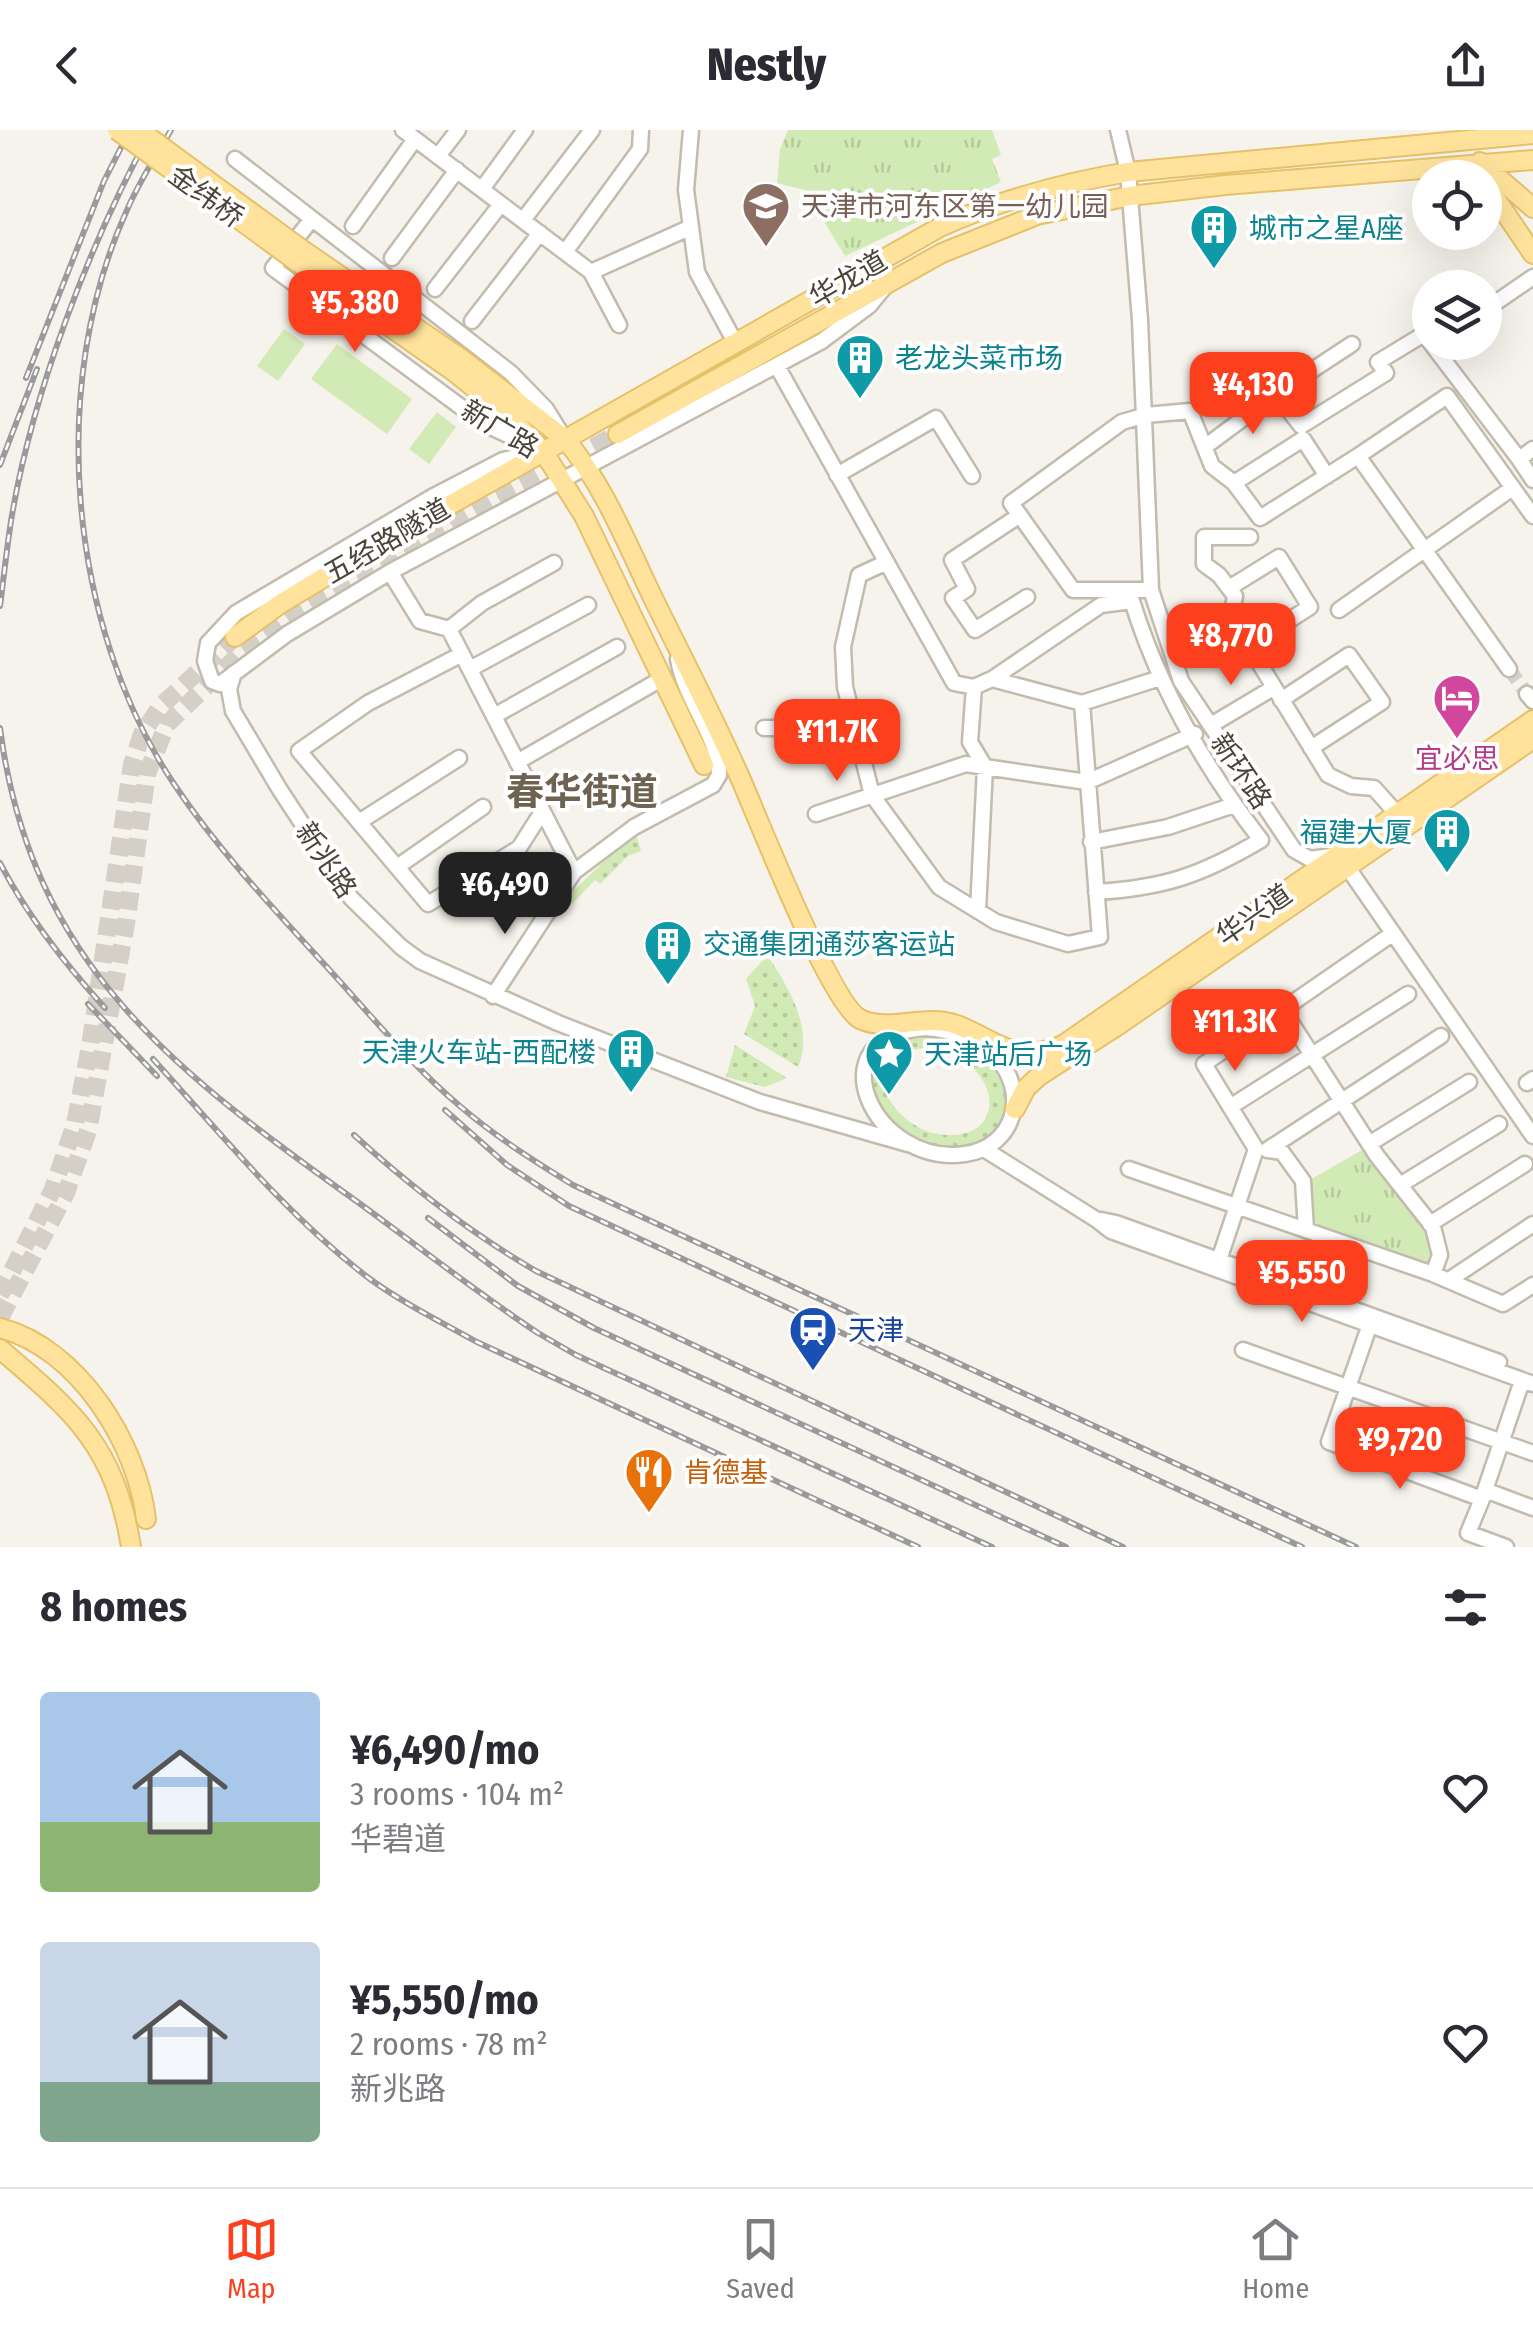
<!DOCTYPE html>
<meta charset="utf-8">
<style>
body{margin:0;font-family:"Fira Sans Condensed","Noto Sans SC",sans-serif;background:#f2f2f3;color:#2b2b33;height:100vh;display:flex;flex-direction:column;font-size:38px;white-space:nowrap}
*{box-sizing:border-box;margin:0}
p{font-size:32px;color:#7c7c81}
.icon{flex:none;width:55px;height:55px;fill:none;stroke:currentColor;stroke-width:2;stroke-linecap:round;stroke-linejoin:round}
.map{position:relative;height:1417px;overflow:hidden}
.sheet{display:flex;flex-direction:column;background:#fff;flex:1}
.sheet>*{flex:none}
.controls{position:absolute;left:1412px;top:30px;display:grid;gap:20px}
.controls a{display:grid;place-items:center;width:90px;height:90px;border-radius:50%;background:#fff;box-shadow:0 10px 40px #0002;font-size:50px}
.price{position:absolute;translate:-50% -85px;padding:0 22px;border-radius:20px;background:#fc3f1d;color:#fff;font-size:32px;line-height:65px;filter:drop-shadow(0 2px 5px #0008)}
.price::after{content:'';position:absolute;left:50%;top:60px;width:30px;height:22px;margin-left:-15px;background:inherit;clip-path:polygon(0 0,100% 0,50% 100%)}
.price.selected{background:#222;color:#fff}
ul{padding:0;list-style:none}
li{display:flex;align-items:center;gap:30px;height:250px;padding:0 40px}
li span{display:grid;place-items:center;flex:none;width:280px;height:200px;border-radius:10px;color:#555}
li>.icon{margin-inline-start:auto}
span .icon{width:120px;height:120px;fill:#fffc;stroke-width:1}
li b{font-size:42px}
h2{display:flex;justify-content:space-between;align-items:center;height:120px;padding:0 40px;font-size:42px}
header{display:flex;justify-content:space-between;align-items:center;height:130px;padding:0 40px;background:#fff;font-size:45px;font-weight:800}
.tabs{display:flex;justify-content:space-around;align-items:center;height:140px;border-top:2px solid #e1e1e2;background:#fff;font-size:28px;color:#7c7c81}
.tabs a{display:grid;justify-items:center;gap:5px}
.tabs .selected{color:#fc3f1d}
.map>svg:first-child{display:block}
.grass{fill:url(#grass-dots);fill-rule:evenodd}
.park{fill:url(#park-tufts)}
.garden{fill:#d2eab5}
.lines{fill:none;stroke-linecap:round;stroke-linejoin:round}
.minor-tunnel{stroke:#d4d0c8;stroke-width:14;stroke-dasharray:14 7;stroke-linecap:butt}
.major-tunnel{stroke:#d4d0c8;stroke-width:18;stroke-dasharray:18 9;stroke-linecap:butt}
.minor-casing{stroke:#c2bbae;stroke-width:19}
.major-casing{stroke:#e6c16a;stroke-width:22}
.minor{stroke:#fff;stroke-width:14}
.major{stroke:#ffe39c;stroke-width:18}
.rail-casing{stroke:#9a9a9a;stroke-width:6}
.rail{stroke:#fff;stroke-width:2.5;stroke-dasharray:8;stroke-linecap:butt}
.major-bridge-casing{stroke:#e6c16a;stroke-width:22;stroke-linecap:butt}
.major-bridge{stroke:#ffe39c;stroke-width:18}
.labels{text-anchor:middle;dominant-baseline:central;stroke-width:8;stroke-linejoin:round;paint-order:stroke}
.street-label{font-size:28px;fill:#4b4439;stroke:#fff}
.education-label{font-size:28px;fill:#785e54;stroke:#fff;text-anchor:start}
.culture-label{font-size:28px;fill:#0d838f;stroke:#fff;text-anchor:start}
.hotel-label{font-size:28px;fill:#b23c85;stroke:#fff}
.transit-label{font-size:28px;fill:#164399;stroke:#fff;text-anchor:start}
.food-label{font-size:28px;fill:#c56008;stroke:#fff;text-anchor:start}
.district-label{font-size:38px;font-weight:bold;fill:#6e6250;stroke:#fff}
</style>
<header><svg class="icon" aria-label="back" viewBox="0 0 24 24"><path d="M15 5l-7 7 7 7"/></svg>Nestly<svg class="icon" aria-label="share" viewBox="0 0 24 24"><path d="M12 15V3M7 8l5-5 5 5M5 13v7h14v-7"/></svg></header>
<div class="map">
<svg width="1533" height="1417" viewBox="0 0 1533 1417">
<defs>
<pattern id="grass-dots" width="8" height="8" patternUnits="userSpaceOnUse" patternTransform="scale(2.5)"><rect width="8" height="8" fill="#d2eab5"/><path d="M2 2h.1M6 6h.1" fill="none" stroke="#b6ca9c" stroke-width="1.8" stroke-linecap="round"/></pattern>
<pattern id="park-tufts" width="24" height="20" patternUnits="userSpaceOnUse" patternTransform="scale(2.5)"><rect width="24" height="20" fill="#d2eab5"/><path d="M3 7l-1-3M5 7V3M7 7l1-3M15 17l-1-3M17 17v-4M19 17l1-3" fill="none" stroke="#b6ca9c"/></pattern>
</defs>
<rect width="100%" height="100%" fill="#f6f3ec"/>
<path class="grass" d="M637 707 641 721 628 726 600 754 595 750 569 777 567 771 571 763 614 722Z
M769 828C790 859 814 901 798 937L744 904 755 876 746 849 762 831Z
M932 904C969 913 1017 941 1003 987 999 1000 991 1009 978 1014 912 1039 826 945 895 910 905 905 921 905 932 904ZM926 918C945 919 962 926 975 940 985 951 993 967 988 982 985 993 977 1000 966 1003 901 1021 840 924 926 918Z
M735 915 787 948 765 957 726 947Z"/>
<path class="park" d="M788 0H992L1001 25 992 29 1001 52 845 126 805 60 777 53 780 19Z
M1364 1019 1425 1097 1433 1126 1425 1144 1310 1101 1306 1052Z"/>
<path class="garden" d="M284 199 305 214 278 251 257 236Z
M337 214 412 269 387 304 311 249Z
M437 282 456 297 429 334 409 319Z"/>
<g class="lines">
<path class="minor-tunnel" d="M1509 539 1527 564"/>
<path class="major-tunnel" d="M0 1165 53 1059 75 994 90 916 132 634 142 604 160 577 235 507
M0 1188 66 1063 88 1001 126 794 147 644 167 594 238 526 295 485 492 370 618 304"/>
<g class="minor-casing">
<path id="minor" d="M403 0 591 142 689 98
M691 0 686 60 697 142 736 214
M1118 0 1128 42 1140 190 1151 460 1181 551 1294 720 1310 729 1339 725 1533 1006
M438 26 458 0
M235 29 511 243 546 279 559 300
M482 59 525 0
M312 89 273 138 484 294 538 319
M523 90 592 0
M353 96 415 9
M565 122 640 19 641 0
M392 128 457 40
M591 142 619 195
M435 159 501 74
M1485 180 1533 147
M472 191 540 103
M1430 212 1519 329 1533 319
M777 236 954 553 974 557 970 612 985 637 1087 652 1195 604
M1276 264 1352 214
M1206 316 1276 264 1301 296 1386 243 1378 232 1424 204 1430 212
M538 322 503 330 432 367 236 483 208 513 205 531 212 551 220 554 287 504 390 442 822 211 869 176 883 159
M1358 326 1447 266 1533 386
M1519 329 1533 350
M837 345 936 288 972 346
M1234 353 1303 309 1327 346
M1020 385 952 430 967 459 953 468 975 500 1027 467
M1250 407H1204V434L1219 445 1235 466 1231 487 1328 645 1351 656 1374 658 1398 685
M885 433 859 445 843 517 845 557 872 665 939 757 996 792 1068 814 1100 807 1082 573
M390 442 420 491 449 499 574 742
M1229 458 1279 427 1310 477 1249 516
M1151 460H1073L1011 373 1122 292 1146 285 1190 281 1212 336 1234 353 1260 388 1358 326 1509 539
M1339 480 1511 359
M449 499 482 473 554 433
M462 524 368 573 299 621 428 774 519 718 542 682
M470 539 588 475
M234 543 229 559 233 581 280 660 351 768 401 817 420 831 558 893 760 972 908 1014
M992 549 1082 573 1160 548
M974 557 992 549 1101 475 1132 471C1159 558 1205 638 1261 710 1202 745 1164 758 1096 762
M1527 564 1533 571
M1281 570 1349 525 1382 572 1311 618
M494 586 617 517
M1211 595 1273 558
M764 598H855
M517 632 663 548
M816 684 966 634 985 637 978 781
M359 692 459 628
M1091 712 1168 697 1234 675
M397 737 483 677
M493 866 574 742 634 697 713 655 719 645C720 609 684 568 678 529
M1283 880 1377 1026 1433 1097 1440 1125 1433 1144
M925 898C951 900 976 908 995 926 1030 962 1015 1017 965 1024 874 1037 812 906 925 898Z
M1527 953 1533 949
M1230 977 1408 864
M1369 1014 1469 952
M984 1019 1097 1090 1111 1101 1533 1254
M1267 1020 1441 906
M1268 1020 1282 1022 1303 1051 1306 1100
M1129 1039 1433 1144 1503 1174 1533 1155
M1400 1055 1499 994
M1101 1090 1116 1093 1499 1232
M1430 1094 1525 1034
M1219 1130 1256 1019 1204 934 1392 804
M1449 1150 1533 1094
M1369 1197 1329 1312 1482 1369 1522 1251
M1243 1220 1533 1323
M1485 1360 1533 1378
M1482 1369 1468 1403 1506 1417"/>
</g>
<g class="major-casing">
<path id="major" d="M1480 32 1533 78
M1485 53 1533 124
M304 121 463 230 565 309C604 355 627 414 653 468 683 529 715 590 742 652 759 691 831 874 860 889 889 903 925 883 957 895 1000 912 1014 935 1063 915L1533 590
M296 131 453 241 508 285 543 321 584 386 704 635
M618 304 942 123 1037 85 1130 66 1225 55 1533 30
M235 507 280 474 351 431 940 97C1001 70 1062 53 1128 42L1533 4
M1015 979 1026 958 1039 946 1117 896 1533 609
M0 1198C78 1218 137 1313 146 1389
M0 1219C74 1282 115 1316 131 1417"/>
</g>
<use href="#minor" class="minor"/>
<use href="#major" class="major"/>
<g class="rail-casing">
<path id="rail" d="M171 0C156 26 139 52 127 80 47 255 68 495 174 654 218 720 272 777 325 835 369 883 411 935 461 977 496 1007 534 1031 573 1055L1356 1417
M26 248 104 51 130 0
M0 335 37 239
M0 476C4 446 7 415 12 385 33 262 91 109 152 0
M0 598C31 836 177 943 359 1073 418 1116 476 1162 538 1203L576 1225 992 1417
M0 733C28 787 64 833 105 878
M88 874 157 946
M153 929C222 1005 288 1087 370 1149 403 1173 441 1192 477 1212L918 1417
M445 980 507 1035 569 1076 1302 1417
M354 1005C411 1057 469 1102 536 1141L1123 1417
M428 1088 518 1156 594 1198 1066 1417"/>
</g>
<use href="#rail" class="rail"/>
<g class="major-bridge-casing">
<path id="major-bridge" d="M117 0 296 131
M139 0 304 121"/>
</g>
<use href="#major-bridge" class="major-bridge"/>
</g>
<defs>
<g id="school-pin" transform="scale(2.5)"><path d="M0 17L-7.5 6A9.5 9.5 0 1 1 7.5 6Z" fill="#8d6e63" stroke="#fff"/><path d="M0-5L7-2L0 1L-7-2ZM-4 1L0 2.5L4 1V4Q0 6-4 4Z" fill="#fff"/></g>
<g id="building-pin" transform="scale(2.5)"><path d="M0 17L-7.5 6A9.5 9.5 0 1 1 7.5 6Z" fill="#0f9aa8" stroke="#fff"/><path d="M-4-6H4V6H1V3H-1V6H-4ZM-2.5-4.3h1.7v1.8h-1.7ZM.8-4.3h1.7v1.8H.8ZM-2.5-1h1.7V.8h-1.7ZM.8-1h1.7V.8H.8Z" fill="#fff"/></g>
<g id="hotel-pin" transform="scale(2.5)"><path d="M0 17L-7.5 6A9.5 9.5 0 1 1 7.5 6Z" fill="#d1479c" stroke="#fff"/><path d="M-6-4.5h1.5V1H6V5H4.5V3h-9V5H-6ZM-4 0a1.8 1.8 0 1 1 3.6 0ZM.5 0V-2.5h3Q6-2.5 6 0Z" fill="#fff"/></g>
<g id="sight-pin" transform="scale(2.5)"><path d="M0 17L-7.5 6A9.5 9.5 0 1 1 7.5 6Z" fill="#0f9aa8" stroke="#fff"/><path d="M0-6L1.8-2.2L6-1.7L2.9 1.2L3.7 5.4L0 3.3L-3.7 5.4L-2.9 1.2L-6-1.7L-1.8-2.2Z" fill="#fff"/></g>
<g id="station-pin" transform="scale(2.5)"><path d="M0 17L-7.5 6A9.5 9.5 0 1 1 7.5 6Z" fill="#1a4fb4" stroke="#fff"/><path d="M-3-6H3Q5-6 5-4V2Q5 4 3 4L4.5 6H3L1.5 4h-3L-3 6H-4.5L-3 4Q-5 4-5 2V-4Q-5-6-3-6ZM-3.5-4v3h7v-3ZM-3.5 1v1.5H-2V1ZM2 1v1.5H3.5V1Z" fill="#fff"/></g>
<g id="restaurant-pin" transform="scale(2.5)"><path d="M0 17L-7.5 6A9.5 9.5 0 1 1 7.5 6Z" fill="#e8710a" stroke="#fff"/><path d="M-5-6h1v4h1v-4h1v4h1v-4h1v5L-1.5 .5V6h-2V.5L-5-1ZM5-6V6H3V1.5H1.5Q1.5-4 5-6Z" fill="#fff"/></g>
</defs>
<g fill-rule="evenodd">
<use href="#school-pin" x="766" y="76"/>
<use href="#building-pin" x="1214" y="98"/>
<use href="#building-pin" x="860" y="228"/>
<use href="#hotel-pin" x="1457" y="568"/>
<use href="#building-pin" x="1447" y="702"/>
<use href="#building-pin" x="668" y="814"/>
<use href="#building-pin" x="631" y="922"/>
<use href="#sight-pin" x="889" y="924"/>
<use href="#station-pin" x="813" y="1200"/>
<use href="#restaurant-pin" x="649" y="1342"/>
</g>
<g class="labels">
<g class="street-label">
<text transform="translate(206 66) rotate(36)">金纬桥</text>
<text transform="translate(848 149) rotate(-30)">华龙道</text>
<text transform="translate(500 299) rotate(31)">新广路</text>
<text transform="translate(387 411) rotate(-30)">五经路隧道</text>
<text transform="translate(1241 641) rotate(56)">新环路</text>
<text transform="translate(326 730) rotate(56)">新兆路</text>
<text transform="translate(1254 785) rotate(-35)">华兴道</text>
</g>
<g class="education-label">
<text x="801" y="76">天津市河东区第一幼儿园</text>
</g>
<g class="culture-label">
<text x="1249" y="98">城市之星A座</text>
<text x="895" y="228">老龙头菜市场</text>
<text x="1412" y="702" text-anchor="end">福建大厦</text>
<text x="703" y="814">交通集团通莎客运站</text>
<text x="596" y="922" text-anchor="end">天津火车站-西配楼</text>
<text x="924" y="924">天津站后广场</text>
</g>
<g class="hotel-label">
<text x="1457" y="628">宜必思</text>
</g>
<g class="transit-label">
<text x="848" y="1200">天津</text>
</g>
<g class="food-label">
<text x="684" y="1342">肯德基</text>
</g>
<g class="district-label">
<text x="582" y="662">春华街道</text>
</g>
</g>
</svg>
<div class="controls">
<a><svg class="icon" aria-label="locate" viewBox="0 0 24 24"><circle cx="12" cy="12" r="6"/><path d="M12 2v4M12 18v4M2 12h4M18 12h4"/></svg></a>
<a><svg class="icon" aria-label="layers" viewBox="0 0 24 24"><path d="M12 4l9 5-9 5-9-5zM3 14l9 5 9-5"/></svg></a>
</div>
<b class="price" style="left:355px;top:225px">¥5,380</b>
<b class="price" style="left:1253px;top:307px">¥4,130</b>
<b class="price" style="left:1231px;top:558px">¥8,770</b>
<b class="price" style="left:837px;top:654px">¥11.7K</b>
<b class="price selected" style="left:505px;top:807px">¥6,490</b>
<b class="price" style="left:1235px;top:944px">¥11.3K</b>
<b class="price" style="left:1302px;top:1195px">¥5,550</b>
<b class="price" style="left:1400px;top:1362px">¥9,720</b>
</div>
<section class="sheet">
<h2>8 homes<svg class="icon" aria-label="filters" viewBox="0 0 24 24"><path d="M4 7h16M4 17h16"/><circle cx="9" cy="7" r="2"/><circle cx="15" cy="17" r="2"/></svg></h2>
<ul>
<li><span style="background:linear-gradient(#a9c7e8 65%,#8fb573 0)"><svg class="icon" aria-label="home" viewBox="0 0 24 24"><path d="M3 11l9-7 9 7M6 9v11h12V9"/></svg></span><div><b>¥6,490/mo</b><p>3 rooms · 104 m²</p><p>华碧道</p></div><svg class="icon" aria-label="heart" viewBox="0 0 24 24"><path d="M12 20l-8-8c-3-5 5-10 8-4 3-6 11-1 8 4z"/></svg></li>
<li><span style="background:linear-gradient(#c9d6e8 70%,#7fa58c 0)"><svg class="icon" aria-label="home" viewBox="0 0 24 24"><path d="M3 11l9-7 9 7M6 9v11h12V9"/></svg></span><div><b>¥5,550/mo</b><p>2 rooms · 78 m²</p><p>新兆路</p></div><svg class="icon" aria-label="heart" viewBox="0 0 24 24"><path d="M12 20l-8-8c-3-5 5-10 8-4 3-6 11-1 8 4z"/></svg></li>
</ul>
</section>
<nav class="tabs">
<a class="selected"><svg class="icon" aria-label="map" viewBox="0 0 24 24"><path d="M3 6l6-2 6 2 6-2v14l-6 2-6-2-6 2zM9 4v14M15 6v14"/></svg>Map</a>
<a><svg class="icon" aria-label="saved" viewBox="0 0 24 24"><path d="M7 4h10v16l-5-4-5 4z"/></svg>Saved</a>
<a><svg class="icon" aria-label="home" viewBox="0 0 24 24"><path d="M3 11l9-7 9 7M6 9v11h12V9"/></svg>Home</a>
</nav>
